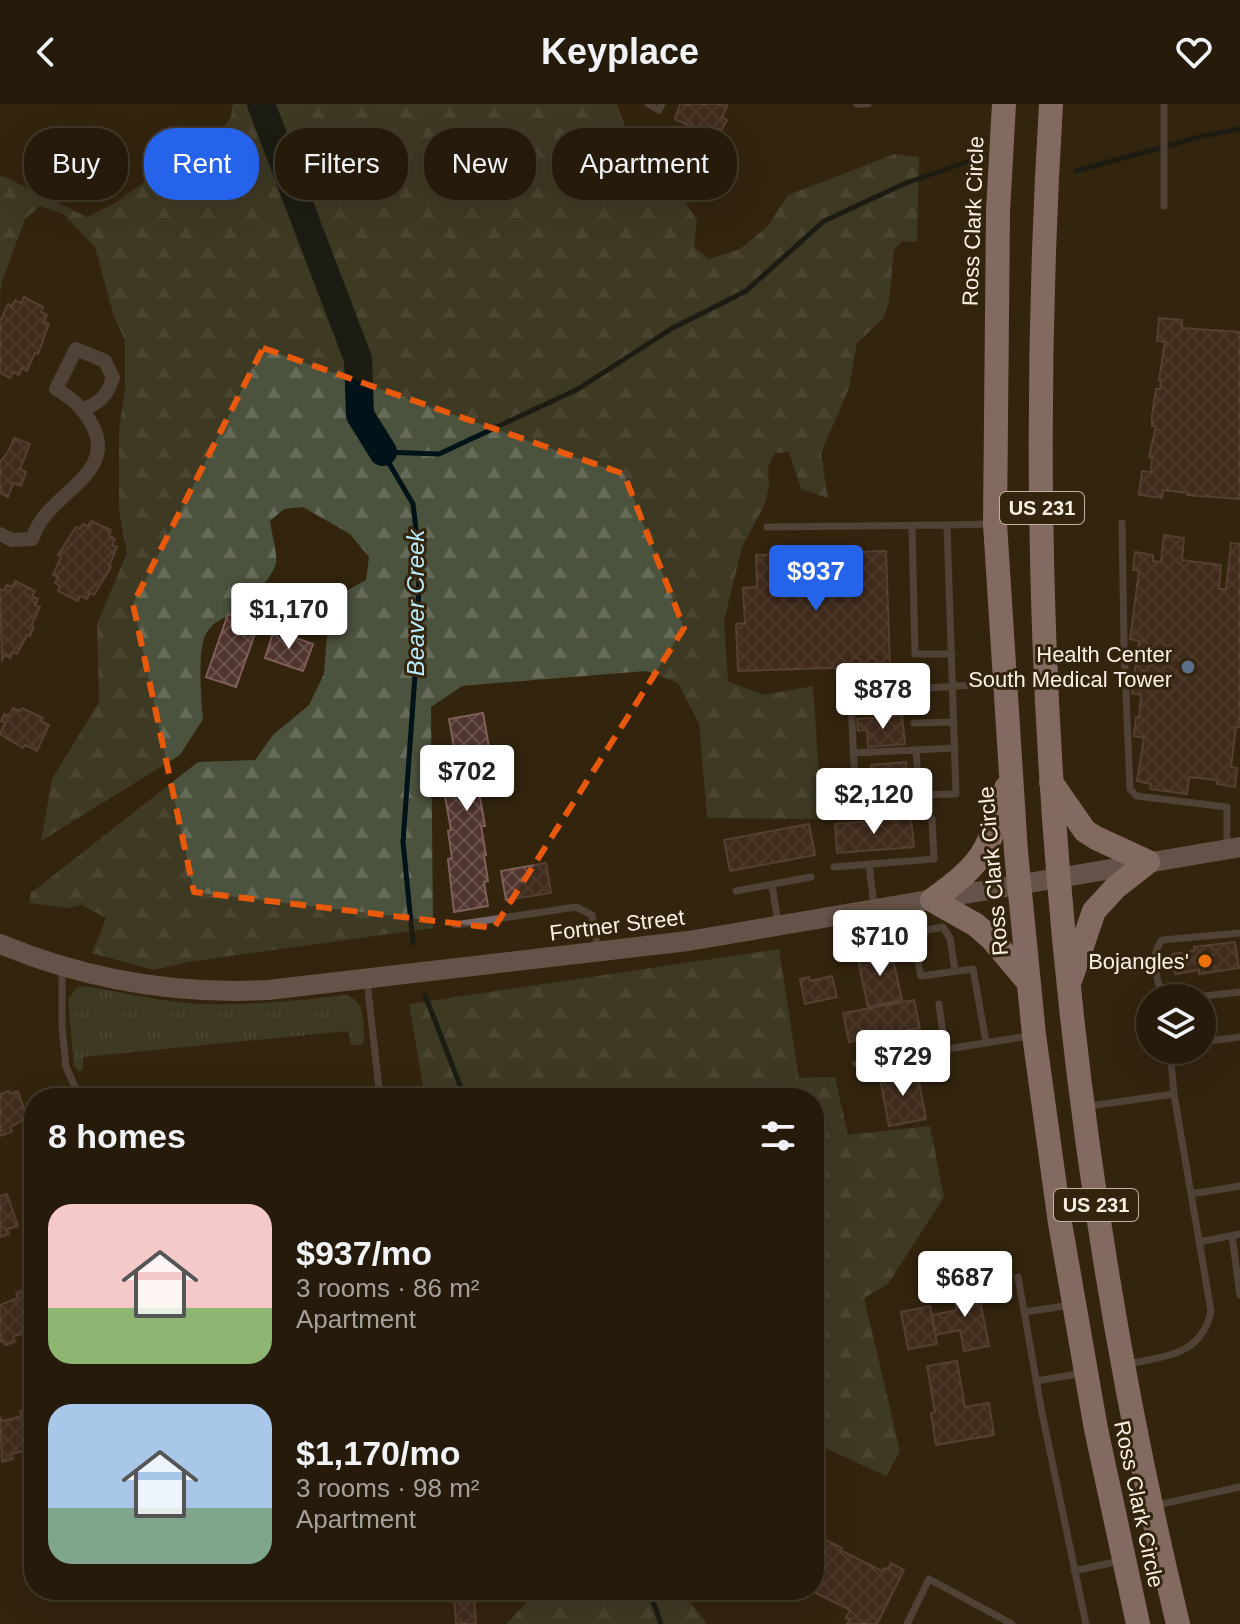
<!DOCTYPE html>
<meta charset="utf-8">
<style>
body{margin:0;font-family:Arial,sans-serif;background:#2e2413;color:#f1f3f6;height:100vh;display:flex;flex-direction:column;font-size:30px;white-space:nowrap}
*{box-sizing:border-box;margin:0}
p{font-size:26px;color:#a4a19c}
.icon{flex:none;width:44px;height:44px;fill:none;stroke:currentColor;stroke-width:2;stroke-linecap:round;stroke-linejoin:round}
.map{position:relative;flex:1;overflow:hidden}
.details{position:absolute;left:24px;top:984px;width:800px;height:512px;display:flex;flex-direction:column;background:#261b0a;border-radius:32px;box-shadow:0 8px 32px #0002,0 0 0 2px #42392b}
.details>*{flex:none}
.hud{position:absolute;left:24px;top:24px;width:800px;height:72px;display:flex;gap:16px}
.controls{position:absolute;left:1136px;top:880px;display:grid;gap:16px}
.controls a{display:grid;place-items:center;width:80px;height:80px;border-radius:50%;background:#261b0a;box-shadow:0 8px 32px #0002,0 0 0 2px #42392b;font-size:40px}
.price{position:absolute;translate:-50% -68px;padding:0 18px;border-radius:8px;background:#fff;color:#222;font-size:26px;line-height:52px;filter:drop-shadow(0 2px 4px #0008)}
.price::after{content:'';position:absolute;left:50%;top:48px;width:24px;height:18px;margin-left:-12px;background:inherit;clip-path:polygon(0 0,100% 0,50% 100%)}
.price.current{background:#2563eb;color:#fff}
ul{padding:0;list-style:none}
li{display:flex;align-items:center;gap:24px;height:200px;padding:0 24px}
li span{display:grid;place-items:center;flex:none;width:224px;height:160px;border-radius:24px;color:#555}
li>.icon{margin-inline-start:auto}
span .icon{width:96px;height:96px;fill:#fffc;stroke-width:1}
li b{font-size:34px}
h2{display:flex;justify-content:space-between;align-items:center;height:96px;padding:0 24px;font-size:34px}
.tag{padding:0 28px;border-radius:32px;background:#261b0a;box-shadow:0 8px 32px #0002,0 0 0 2px #42392b;font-size:28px;line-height:72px}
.tag.current{background:#2563eb;color:#fff}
header{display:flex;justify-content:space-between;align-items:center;height:104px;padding:0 24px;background:#261b0a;font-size:36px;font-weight:700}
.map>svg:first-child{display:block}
.grass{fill:url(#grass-tufts)}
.forest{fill:url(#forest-firs)}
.water{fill:#001319}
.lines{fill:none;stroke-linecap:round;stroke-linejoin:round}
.stream{stroke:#001319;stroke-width:5}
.river{stroke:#001319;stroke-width:28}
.building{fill:url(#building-cross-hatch);stroke:#7e5f59;stroke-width:2}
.lane{stroke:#756769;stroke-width:7}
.street{stroke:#756769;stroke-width:14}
.secondary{stroke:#a28a8e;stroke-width:20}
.highway{stroke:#e3bfc5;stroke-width:24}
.marked{fill:none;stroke:#e8590c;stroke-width:6;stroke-dasharray:16 10;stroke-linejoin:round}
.service-dot{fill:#5c6f8a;stroke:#33240e;stroke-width:3}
.food-dot{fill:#e8710a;stroke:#33240e;stroke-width:3}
.labels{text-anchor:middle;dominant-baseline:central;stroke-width:6;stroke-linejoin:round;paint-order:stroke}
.shield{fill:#33240e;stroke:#bfb3a3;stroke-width:2}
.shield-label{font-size:20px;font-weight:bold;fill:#fbf0e3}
.street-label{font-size:22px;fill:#fbf0e3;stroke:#33240e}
.poi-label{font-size:22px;fill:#fbf0e3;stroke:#33240e;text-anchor:end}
.water-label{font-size:24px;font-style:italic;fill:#b8ecfc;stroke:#33240e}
</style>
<header><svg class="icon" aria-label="back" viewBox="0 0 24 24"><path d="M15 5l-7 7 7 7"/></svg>Keyplace<svg class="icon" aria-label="heart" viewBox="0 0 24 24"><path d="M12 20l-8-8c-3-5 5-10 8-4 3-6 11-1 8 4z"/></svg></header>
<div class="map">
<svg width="1240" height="1520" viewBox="0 0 1240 1520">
<defs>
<pattern id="grass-tufts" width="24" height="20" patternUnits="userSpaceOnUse" patternTransform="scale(2)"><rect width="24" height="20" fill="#4b523d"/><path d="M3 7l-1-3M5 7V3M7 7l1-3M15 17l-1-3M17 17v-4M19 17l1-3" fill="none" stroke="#666b59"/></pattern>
<pattern id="forest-firs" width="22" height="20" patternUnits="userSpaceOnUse" patternTransform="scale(2)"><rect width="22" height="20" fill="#4b523d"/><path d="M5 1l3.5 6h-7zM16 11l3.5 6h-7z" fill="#666b59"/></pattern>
<pattern id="building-cross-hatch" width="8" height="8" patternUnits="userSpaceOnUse" patternTransform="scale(2)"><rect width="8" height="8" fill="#51352f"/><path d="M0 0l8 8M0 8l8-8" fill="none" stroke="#6b534d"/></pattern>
</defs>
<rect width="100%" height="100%" fill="#33240e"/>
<path class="grass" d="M83 882C117 887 151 896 186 899 239 903 293 897 346 891 367 898 363 919 364 938L362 941H351L348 927 83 953V965L79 968 74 962 68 896 75 885Z"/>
<path class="forest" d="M233 0H617L633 45 672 78 697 116 694 143 709 155 740 145 768 122 788 91 895 50 919 53 917 138 902 137 894 146 889 198 883 215 857 239 849 284 821 349 828 394 801 385 789 348 775 349 768 363 769 383 765 400 742 443 724 517 728 577 764 591 813 582 822 715 707 714 699 620 678 579 646 567 462 582 431 603 433 824 188 858 153 866 92 849 106 814 82 801 67 804 29 799 31 789 198 658 255 656 273 631 309 601 324 570 329 504 337 492 366 476 369 453 350 430 303 403 284 405 270 417C271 427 278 451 276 459 273 473 248 500 237 507 224 515 211 517 204 534 198 553 201 595 203 615L180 651 41 737 52 675 99 598 97 520 127 449 119 407V326L125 286V236L114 213 95 143 63 110 40 102 25 115 2 178 0 191V73L3 72 87 113 115 99 149 75 184 78 231 13Z
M779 845 799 974 835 973 848 1031 930 1022 944 1093 888 1180 864 1194 900 1347 886 1372 814 1339V994H425L409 900Z
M529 1486H681L707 1520H506L530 1495Z"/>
<path class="water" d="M81 1486H131L128 1490 98 1494Z"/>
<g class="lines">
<path class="stream" d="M1076 67 1203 32 1240 25
M383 348 439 350 578 285 671 225 746 187 824 117 906 79 967 58
M383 349 413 400 419 451 418 529 403 738 413 839
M425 891 465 994
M649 1486 661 1520"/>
<path class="river" d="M261 0 358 255 360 311 383 348"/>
</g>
<path class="building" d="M680 0H728L722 13 727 16 721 27 717 24 712 33 675 15Z
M24 193 43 203 41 208 47 211 44 218 49 220 38 250 35 249 27 267 22 264 19 271 13 268 10 274 0 269V217L8 200 12 203 15 196 21 199Z
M1159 214 1182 216V224L1240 228V395L1187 391 1188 389 1163 386 1162 394 1139 391 1142 367 1151 368 1152 354 1149 353 1156 322H1152V312L1156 285H1160L1161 276H1159L1165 238 1157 237Z
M14 334 30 340 20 365 26 368 21 382 13 379 8 393 0 389V358L8 348Z
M91 417 111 426 109 432 115 435 112 441 117 443 109 462 111 463 94 491 90 489 87 495 80 492 78 497 58 487 60 482 55 479 58 473 53 471 61 453 58 451 76 423 80 425 83 420 88 422Z
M1164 431 1184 434 1182 456 1221 461 1219 485H1226L1231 439 1240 440V623H1236L1231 663 1237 664 1235 683 1217 680V676L1189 673 1187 690 1150 685 1151 680 1137 677 1144 634 1134 632 1136 613 1139 614 1141 591 1132 589 1139 537 1130 535 1139 467 1133 466 1135 448 1153 451V457L1161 458Z
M886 447 890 562 738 567 736 520 745 519 743 484 757 483 756 451Z
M15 477 35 487 32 492 38 495 35 501 40 503 31 522 34 523 30 532 27 531 17 550 13 548 10 554 5 551 2 556 0 485 4 486 7 481 12 483Z
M228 510 258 521 236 583 206 573Z
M274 526 313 540 303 567 265 554Z
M902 572 905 606 870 609 868 575Z
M13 604 20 607 22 604 43 614 41 617 49 621 37 647 25 641 23 644 0 630 5 619 1 617 4 610 9 612Z
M483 609 489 643 479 645 486 687 479 688 485 722H481L486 751H484L488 777 484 778 488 802 454 808 448 755 452 754 448 727 451 726 445 692 452 691 445 650 455 649 449 615Z
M902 611 905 640 868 643 867 626 858 627 857 615Z
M906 658 910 708 876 711 871 661Z
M911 714 914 743 837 749 835 720Z
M809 720 815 751 730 767 724 736Z
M546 759 551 789 506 796 501 767Z
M1235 838 1239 864 1199 870V866L1175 870 1172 850 1194 847V843Z
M891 845 902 896 868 903 857 852Z
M832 872 837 893 805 900 800 875 809 873 810 877Z
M914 896 920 924 849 938 843 909Z
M917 967 926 1015 889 1022 880 974Z
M9 987 10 990 18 987 27 1014 10 1023 12 1028 0 1032V990Z
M7 1090 18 1122 7 1125 9 1130 0 1133V1092Z
M977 1181 989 1242 964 1247 960 1226 936 1231 932 1211 957 1206 952 1186Z
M26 1185 28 1190 34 1188V1230L31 1226 13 1233 15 1238 5 1241 3 1237 0 1238V1201L18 1194 16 1189Z
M930 1202 937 1240 908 1245 901 1208Z
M957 1257 965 1303 989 1299 994 1331 936 1341 931 1309 935 1308 927 1262Z
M31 1305 34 1309V1350L29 1351 28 1346 12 1350 13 1355 2 1358 0 1313 3 1317 22 1312 20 1307Z
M826 1436 842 1444 840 1446 882 1467 884 1464 888 1465 891 1459 904 1466 877 1520H847L850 1515 846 1514 850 1506 810 1486H814V1461Z
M474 1491 476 1520H456L454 1492Z"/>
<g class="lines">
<path class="lane" d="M648 0 659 6 662 0
M857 0H868
M1164 102V0
M1122 419 1124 541 1130 685 1136 692 1227 703V742
M912 422 915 550H952
M767 423 947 421
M913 585 1003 579
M851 599 856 699
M914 619 954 618
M916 646 919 691 956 690 947 421 989 420
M853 649 955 644
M869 760 874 802
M834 763 934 755 932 715
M772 781 778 818
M736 787 811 773
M906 803 921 872 973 865 986 938
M854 810 861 838 943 823 950 834 955 867
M455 821 576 803 592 811 598 846
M62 865V923L66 963 80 994
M367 877 380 994
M1162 894C1158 875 1148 852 1162 836L1240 829
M1186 894 1240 888
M939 900 945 945
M1202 938 1240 933
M856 960 1028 932
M1089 1002 1174 990
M1191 1090 1240 1082
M1232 1132 1240 1191
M1199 1138 1240 1130
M1018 1173 1042 1309 1086 1520
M1024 1208 1072 1201
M1129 1260C1166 1252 1202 1251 1211 1207L1174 990 1170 946
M1036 1277 1084 1269
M1157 1401 1240 1383
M1074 1467 1119 1457
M907 1520 929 1475 1012 1520"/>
<path class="street" d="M0 430 12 436 32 435C35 428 38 420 43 414 65 384 117 363 91 319 82 303 72 294 56 285L76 245 105 257 113 274C107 291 101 299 83 305"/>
<path class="secondary" d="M0 840C87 876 175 891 268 886L688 837 1240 743"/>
<path class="highway" d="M1004 0 998 107 995 420 1016 748 1034 931 1060 1119 1096 1325 1138 1520
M1051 0C1020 510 1058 1023 1178 1520
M1051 678 1085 727 1096 734 1148 758 1116 783 1094 807 1071 874
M1006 684C988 747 986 757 932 796L976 821 992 835 1029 879"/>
</g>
<path d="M0 0H1240V1520H0ZM263 244 624 370 684 524 494 824 194 788 133 500Z" fill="#33240e" fill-opacity=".55" fill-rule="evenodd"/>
<path class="marked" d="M263 244 624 370 684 524 494 824 194 788 133 500Z"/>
<circle class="service-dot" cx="1188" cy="563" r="8"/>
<circle class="food-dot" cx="1205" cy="857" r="8"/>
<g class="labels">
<g class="shield">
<rect x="1000" y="388" width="84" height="32" rx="6"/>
<rect x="1054" y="1085" width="84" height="32" rx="6"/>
</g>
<g class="shield-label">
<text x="1042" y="404">US 231</text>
<text x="1096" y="1101">US 231</text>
</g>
<g class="street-label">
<text transform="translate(973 117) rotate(-88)">Ross Clark Circle</text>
<text transform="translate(993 767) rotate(-95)">Ross Clark Circle</text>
<text transform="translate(617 821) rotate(-7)">Fortner Street</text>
<text transform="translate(1139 1400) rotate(78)">Ross Clark Circle</text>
</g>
<g class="poi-label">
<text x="1172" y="550">Health Center<tspan x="1172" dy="25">South Medical Tower</tspan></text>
<text x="1189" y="857">Bojangles'</text>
</g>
<g class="water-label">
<text transform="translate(415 499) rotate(-90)">Beaver Creek</text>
</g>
</g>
</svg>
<div class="controls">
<a><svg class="icon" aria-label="layers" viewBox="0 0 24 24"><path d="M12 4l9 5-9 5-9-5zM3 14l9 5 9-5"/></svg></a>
</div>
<b class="price current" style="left:816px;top:509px">$937</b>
<b class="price" style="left:289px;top:547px">$1,170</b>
<b class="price" style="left:883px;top:627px">$878</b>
<b class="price" style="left:467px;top:709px">$702</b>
<b class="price" style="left:874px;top:732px">$2,120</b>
<b class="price" style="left:880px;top:874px">$710</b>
<b class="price" style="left:903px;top:994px">$729</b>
<b class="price" style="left:965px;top:1215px">$687</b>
<div class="hud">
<a class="tag">Buy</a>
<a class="tag current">Rent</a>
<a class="tag">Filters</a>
<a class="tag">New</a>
<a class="tag">Apartment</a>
</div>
<section class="details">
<h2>8 homes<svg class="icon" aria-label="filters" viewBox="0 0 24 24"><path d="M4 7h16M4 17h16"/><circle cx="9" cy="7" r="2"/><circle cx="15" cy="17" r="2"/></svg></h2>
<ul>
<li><span style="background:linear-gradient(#f6c9c9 65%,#8fb573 0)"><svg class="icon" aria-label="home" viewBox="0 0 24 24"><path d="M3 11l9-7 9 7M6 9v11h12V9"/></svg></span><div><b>$937/mo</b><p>3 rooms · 86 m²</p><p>Apartment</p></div></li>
<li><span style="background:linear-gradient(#a9c7e8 65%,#7fa58c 0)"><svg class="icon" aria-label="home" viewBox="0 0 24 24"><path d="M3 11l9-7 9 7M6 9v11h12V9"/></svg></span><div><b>$1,170/mo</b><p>3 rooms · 98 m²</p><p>Apartment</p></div></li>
</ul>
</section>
</div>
